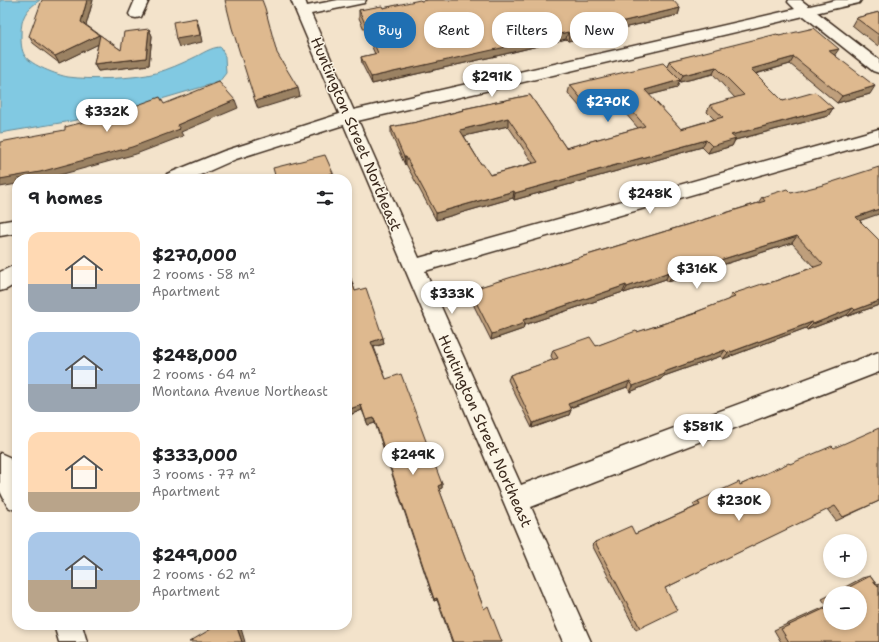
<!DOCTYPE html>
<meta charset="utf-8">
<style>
body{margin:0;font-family:"Shantell Sans",sans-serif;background:#f2f2f2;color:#202124;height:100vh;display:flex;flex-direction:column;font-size:15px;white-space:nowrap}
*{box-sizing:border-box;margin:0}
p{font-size:13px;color:#757577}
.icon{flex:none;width:22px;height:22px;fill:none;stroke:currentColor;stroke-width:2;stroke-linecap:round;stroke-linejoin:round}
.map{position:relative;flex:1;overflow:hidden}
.panel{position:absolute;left:12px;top:174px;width:340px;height:456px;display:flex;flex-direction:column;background:#fff;border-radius:16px;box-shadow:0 2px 6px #0003}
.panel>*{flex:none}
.top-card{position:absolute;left:364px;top:12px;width:380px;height:36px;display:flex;gap:8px}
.controls{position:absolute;left:823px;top:534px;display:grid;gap:8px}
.controls a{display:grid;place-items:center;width:44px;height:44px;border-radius:50%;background:#fff;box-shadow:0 2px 6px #0003;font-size:20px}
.price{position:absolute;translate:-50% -34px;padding:0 9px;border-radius:14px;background:#fff;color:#222;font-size:13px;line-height:26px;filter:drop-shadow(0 1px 2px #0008)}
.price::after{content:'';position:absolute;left:50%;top:24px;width:12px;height:9px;margin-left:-6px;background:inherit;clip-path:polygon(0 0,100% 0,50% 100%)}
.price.on{background:#1f6fb2;color:#fff}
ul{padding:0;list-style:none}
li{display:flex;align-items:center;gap:12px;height:100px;padding:0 16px}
li span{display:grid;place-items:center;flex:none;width:112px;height:80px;border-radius:12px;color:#555}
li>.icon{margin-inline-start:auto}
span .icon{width:48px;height:48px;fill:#fffc;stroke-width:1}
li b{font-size:17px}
h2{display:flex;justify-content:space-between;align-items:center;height:48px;padding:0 16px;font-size:17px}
.pill{padding:0 14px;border-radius:16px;background:#fff;box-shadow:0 2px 6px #0003;font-size:14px;line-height:36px}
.pill.on{background:#1f6fb2;color:#fff}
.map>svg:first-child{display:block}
.water{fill:#81c9e2;stroke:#658994}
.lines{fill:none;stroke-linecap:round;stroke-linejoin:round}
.street-casing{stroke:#3b2a1e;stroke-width:3}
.secondary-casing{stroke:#3b2a1e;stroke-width:3}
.street{fill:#fcf5e5;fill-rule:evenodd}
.secondary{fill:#fcf5e5;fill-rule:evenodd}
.wall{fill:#bf9f7b;stroke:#3b2a1e;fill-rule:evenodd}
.shaded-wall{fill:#9b8264;stroke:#3b2a1e}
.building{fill:#deb98f;stroke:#3b2a1e;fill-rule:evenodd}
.labels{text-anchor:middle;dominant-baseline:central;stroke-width:3;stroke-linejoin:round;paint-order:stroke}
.street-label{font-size:15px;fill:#3b2a1e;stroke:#fcf5e5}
</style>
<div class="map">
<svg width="879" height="642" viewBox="0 0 879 642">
<rect width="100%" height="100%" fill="#f3e3cb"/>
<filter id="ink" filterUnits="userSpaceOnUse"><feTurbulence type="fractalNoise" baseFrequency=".025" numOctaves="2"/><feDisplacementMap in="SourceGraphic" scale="8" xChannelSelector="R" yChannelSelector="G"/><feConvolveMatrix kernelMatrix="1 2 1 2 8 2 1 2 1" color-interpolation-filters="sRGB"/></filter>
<g filter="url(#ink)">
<path class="water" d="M0 0H40C26 10 21 16 21 35 21 42 21 50 25 56 31 65 57 75 68 77 90 80 134 79 156 73 169 69 181 64 193 58 202 54 211 47 221 47L225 57 226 73 219 82 121 111 66 122 0 133Z"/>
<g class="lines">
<g class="street-casing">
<path id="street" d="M135 0H149L141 17 136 18 131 17 129 14Z
M291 0H305L307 6 338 0H366L364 3 359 4 311 14 419 258 879 129V141L425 271 521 485 879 352V372L531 507 591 642H563Z
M836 0H861L859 3 806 15 801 14 799 11 801 8Z
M0 453 9 457 17 472V511L8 507 0 491Z
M54 625H82L87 642H59Z"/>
</g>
<g class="secondary-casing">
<path id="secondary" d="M789 0H801L879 60V73L873 71 804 16 353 122 236 159 191 179H165L167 174 224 151 349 111 795 9 788 2Z
M17 219V233L0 236V222Z
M17 264V283L7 289 0 291V272Z"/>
</g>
<use href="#street" class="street"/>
<use href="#secondary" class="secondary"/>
</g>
<path class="wall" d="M93 0 86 25 121 50 149 29 152 36 149 65 98 71 94 64 98 44 59 63 33 43 29 36Z
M421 1 680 8 678 15 568 41 566 39 505 54 372 84 362 64 361 57 375 54 359 18V10L383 8Z
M879 12V45L878 46 852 25 856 18Z
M779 36 835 55 870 94 837 103 790 64 756 74 783 101 833 108 828 116 735 140 732 146 708 153 702 147 514 200 513 198 436 220 406 164 405 165 391 134V127L417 122 463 110V109L530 95 566 148 638 128 618 105 586 114 568 93 570 85 667 67 669 61ZM713 74 735 98 710 105 707 112 714 119 681 129 649 95 677 88 679 82H680ZM508 126 533 163 490 175 481 164 464 136Z
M791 193 859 221 879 240V305L848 316 847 315 807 330 806 328 723 359 721 356 664 376 661 379 630 392 627 387 570 408 571 410 569 415 532 428 508 380 510 375 553 360 551 356 553 350 596 346 695 313 696 312 728 300 732 294 764 285 814 267 792 243 668 282 666 279 624 293 623 292 524 325 523 329 491 340 469 296 470 290 538 270 758 203 762 197Z
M347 267 355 291 383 338 384 344 374 347 386 379 442 484V488L439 489 484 609 502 642H452L437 600 434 601 375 423 368 425 362 410 347 416Z
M790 464 879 501 836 521 827 509 665 588 640 628 636 630 592 545 595 542 635 534 695 507 693 504 698 501 740 485Z
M870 576 877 585 879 584V642H781L774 630 827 606 822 599 830 595V623L860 593H834L862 578Z"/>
<path class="shaded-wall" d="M87 0H93L85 29 81 22Z
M680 8 678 15 568 41 569 34Z
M196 18 199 26 202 42 179 47 176 39Z
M149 29 152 36 149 65 98 71 94 64 146 58Z
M568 32 566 39 505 54 372 84 371 77Z
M99 35 103 42 59 63 55 56Z
M839 49 834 56 829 51Z
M794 57 790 64 747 76 751 69Z
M716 67 713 74 680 82 683 75Z
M680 80 677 88 642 97 645 90Z
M875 86 870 94 837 103 842 96Z
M298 88 300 96 258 109 255 101Z
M621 98 618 105 586 114 588 107Z
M235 100 238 108 181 132 183 136 136 154 45 179H17V184L0 187V179L177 125Z
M833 108 828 116 735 140 732 146 708 153 712 146 731 135Z
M508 118V126L460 137V130Z
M706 140 702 147 514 200 515 193Z
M404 157H406V164L405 165Z
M333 173 334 179H321L320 177Z
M514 191 513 198 436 220V213Z
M879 209V214L850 224 856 217Z
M797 236 792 243 668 282 672 275Z
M669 272 666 279 624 293 627 287Z
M626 285 623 292 524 325 523 329 491 340 492 334 523 320Z
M879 301V305L848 316 855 310Z
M853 308 847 315 807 330 813 324Z
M812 322 806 328 723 359 728 353Z
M383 338 384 344 372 347 371 342Z
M725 350 721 356 664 376 661 379 630 392 633 386 664 372Z
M630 381 627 387 566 409 568 404Z
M361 405 362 410 347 416V410Z
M571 410 569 415 532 428 533 423Z
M374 418 375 423 368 425 366 420Z
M442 484V488L438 490V486Z
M437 598V600L434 601V599Z
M236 625H240L245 642H242Z"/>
<path class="building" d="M42 0H87L81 22 99 35 55 56 29 36Z
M225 0H262L265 8 277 53 298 88 255 101 232 28Z
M420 0 421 1 428 0H673L680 8 569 34 568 32 506 47 371 77 361 57 378 53 359 10 382 6 383 8Z
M879 12V35L856 18Z
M196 18 200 35 176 39 173 22Z
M814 28 839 49 829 51 875 86 842 96 794 57 751 69 783 101 815 92 833 108 731 135 736 139 712 146 706 140 515 193 514 191 436 213 406 157H404L391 127 417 122 464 110 463 109 530 95 566 148 645 126 621 98 588 107 570 85 663 63 680 80 645 90 681 129 723 117 710 105 744 95 716 67 683 75 669 61 777 34 779 36ZM508 118 538 162 490 175 483 164H481L460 130Z
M149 29 146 58 94 64 100 35 121 50 124 32Z
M219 82 235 100 177 125 180 129 132 147 40 172 0 179V142L65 130V127L107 116 160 97 164 104Z
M325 155 333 173 320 177 321 179H276L273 168Z
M879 167V209L856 217 879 240V301L855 310 853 308 813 324 812 322 728 353 725 350 664 372 665 374 633 386 630 381 568 404 571 410 533 423 510 375 558 358 553 350 590 337 596 346 636 331 637 332 697 313 696 312 735 297 732 294 762 284 764 285 823 264 797 236 672 275 669 272 627 287 626 285 523 320 525 323 492 334 470 290 538 269V270L765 201 762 197 787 189 791 193 823 185Z
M347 267 355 291 366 288 383 338 371 342 386 379 401 374 442 484 438 486 484 609 488 606 502 642H453L437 598 434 599 374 418 366 420 361 405 347 410Z
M879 428V501L843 517 835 506 665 588 677 610 640 628 595 542 631 526 635 534 700 505 698 501 739 482 740 485 789 463 790 464 832 446 834 448Z
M870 576 878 587 879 586V642H789L781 629 830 606V623H860V593H838Z
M210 625H236L242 642H189L211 629Z"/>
</g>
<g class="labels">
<g class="street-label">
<text transform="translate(356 134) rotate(67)">Huntington Street Northeast</text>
<text transform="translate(485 431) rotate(66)">Huntington Street Northeast</text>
</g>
</g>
</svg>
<div class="controls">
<a>+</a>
<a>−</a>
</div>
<b class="price" style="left:492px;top:98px">$291K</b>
<b class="price on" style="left:608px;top:123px">$270K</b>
<b class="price" style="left:107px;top:133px">$332K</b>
<b class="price" style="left:650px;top:215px">$248K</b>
<b class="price" style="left:697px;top:290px">$316K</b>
<b class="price" style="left:452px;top:315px">$333K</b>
<b class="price" style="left:703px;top:448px">$581K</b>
<b class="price" style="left:413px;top:476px">$249K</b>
<b class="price" style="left:739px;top:522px">$230K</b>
<div class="top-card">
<a class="pill on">Buy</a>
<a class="pill">Rent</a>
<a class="pill">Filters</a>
<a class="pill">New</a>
</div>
<section class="panel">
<h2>9 homes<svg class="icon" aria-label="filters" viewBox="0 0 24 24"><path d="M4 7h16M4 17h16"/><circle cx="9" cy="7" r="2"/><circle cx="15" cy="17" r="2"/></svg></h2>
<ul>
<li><span style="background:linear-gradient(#ffd9b3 65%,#9aa5b1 0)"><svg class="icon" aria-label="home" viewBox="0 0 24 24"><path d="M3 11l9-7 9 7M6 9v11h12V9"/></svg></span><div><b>$270,000</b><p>2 rooms · 58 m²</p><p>Apartment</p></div></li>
<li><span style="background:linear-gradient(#a9c7e8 65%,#9aa5b1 0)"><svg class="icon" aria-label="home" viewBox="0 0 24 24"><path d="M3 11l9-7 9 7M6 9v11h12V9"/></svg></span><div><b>$248,000</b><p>2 rooms · 64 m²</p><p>Montana Avenue Northeast</p></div></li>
<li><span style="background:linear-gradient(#ffd9b3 75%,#b9a48a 0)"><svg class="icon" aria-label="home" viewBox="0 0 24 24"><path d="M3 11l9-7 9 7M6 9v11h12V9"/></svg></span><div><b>$333,000</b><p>3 rooms · 77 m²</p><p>Apartment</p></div></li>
<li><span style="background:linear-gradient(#a9c7e8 60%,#b9a48a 0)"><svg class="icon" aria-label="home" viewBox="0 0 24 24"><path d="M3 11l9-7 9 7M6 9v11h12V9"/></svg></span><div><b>$249,000</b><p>2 rooms · 62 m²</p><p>Apartment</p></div></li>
</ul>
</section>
</div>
